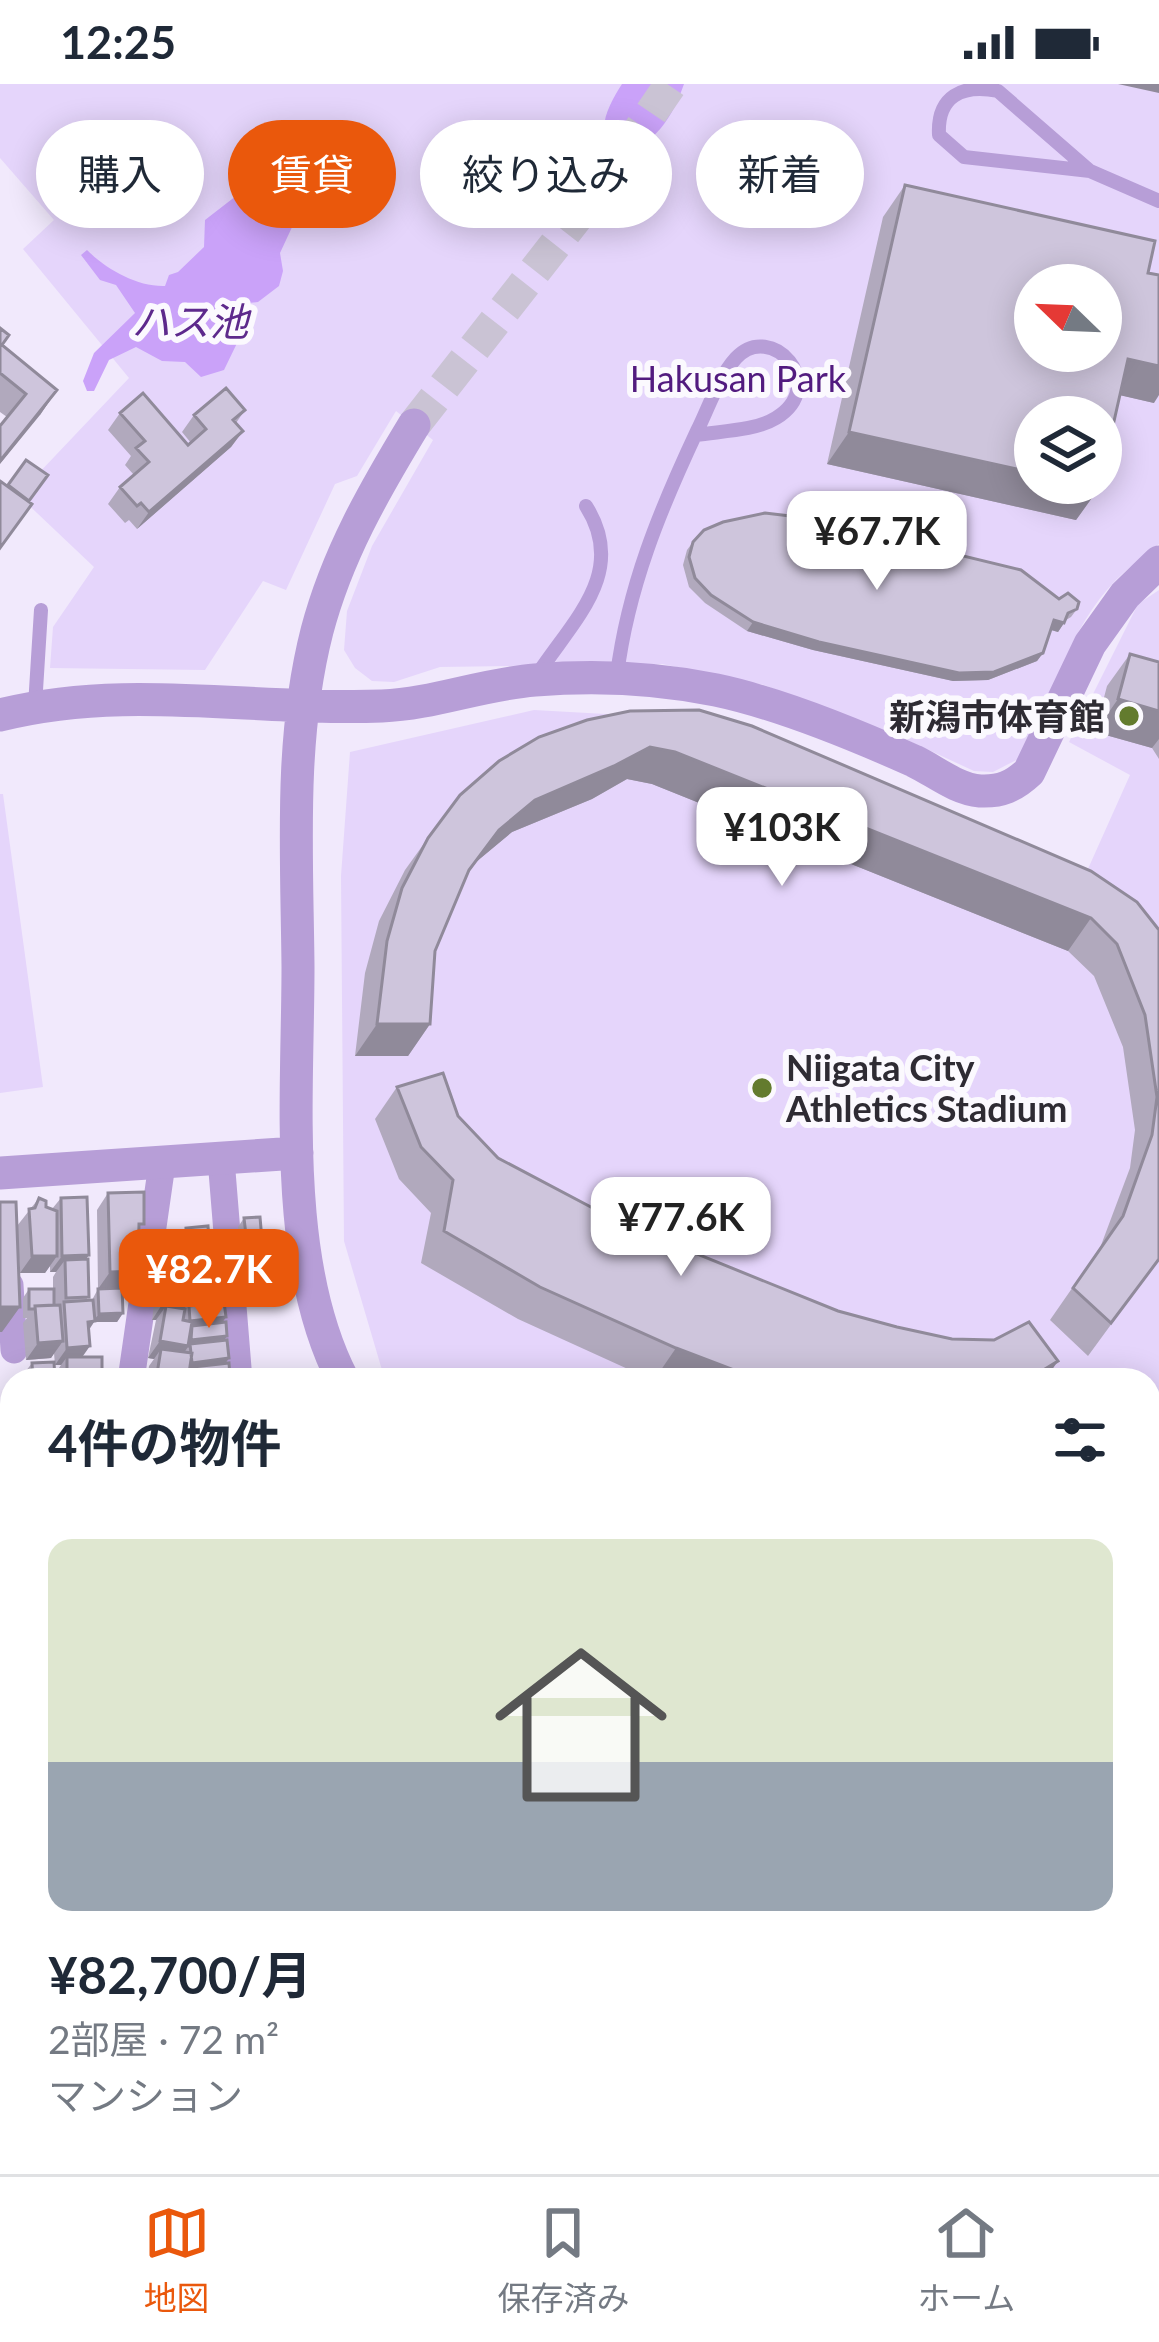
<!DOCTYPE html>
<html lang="ja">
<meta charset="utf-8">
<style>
body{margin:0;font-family:Lato,"Noto Sans JP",sans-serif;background:#f2f2f3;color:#1f2937;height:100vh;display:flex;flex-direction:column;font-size:45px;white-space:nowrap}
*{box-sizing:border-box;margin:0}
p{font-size:39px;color:#747a83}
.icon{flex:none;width:66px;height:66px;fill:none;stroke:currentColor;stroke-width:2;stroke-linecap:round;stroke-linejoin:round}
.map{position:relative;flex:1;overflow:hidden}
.side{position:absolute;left:0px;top:1284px;width:1161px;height:807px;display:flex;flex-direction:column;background:#fff;border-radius:36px 36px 0 0;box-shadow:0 6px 30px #0003}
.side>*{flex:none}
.banner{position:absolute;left:36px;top:36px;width:1089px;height:108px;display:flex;gap:24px}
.needle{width:78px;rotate:293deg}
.fabs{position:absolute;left:1014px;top:180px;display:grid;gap:24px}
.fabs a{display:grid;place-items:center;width:108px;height:108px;border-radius:50%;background:#fff;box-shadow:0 6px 30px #0003;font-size:60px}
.price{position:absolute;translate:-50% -102px;padding:0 27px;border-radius:24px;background:#fff;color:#222;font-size:39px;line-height:78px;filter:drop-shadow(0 3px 6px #0008)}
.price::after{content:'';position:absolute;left:50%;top:72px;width:36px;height:27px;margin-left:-18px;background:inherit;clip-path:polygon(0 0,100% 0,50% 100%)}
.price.current{background:#ea580c;color:#fff}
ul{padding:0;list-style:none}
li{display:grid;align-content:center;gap:24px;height:636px;padding:0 48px}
li span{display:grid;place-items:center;height:372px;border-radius:24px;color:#555}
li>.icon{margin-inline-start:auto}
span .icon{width:216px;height:216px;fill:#fffc;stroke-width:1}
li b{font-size:51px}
h2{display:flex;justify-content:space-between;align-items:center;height:144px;padding:0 48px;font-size:51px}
.tag{padding:0 42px;border-radius:54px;background:#fff;box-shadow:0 6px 30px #0003;font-size:42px;line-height:108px}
.tag.current{background:#ea580c;color:#fff}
.status{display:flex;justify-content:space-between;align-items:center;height:84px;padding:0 60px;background:#fff;direction:ltr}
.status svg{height:33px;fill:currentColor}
.tabs{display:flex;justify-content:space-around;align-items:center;height:168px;border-top:3px solid #e0e1e3;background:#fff;font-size:33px;color:#747a83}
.tabs a{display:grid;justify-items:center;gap:6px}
.tabs .current{color:#ea580c}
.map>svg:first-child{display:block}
.green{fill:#e5d5fb;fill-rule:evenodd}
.water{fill:#caa2f9}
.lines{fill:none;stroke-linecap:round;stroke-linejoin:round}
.tertiary-tunnel{stroke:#cac3d4;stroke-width:33;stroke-dasharray:33 16;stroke-linecap:butt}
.service{stroke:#b79ed7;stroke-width:14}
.minor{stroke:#b79ed7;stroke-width:27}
.tertiary{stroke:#b79ed7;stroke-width:33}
.rail-casing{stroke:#6b6772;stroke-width:12}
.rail{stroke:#fbf9fe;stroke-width:8;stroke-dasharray:22;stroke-linecap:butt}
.wall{fill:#b1a9bd}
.shaded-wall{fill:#908a9a}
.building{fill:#cec5dc;stroke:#908a9a;stroke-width:3;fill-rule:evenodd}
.poi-dot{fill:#637b2e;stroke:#fbf9fe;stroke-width:4.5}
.labels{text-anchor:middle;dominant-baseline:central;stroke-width:12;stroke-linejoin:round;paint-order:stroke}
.park-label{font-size:36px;fill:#521b7f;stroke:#fbf9fe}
.poi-label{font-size:36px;font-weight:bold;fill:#2e2b33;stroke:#fbf9fe;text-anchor:end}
.water-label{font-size:39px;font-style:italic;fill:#5d298c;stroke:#fbf9fe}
</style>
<div class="status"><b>12:25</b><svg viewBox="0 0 49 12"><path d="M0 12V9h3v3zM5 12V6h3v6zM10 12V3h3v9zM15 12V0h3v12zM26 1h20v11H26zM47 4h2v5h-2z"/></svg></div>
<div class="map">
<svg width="1159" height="2090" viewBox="0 0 1159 2090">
<rect width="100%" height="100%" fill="#f1e9fc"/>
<path class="green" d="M0 0H1159V460C1145 472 1129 483 1116 496 1069 544 1053 610 1028 670L993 688 974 687 905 655 764 601 662 580 440 583 394 598 372 597 355 584 344 566 347 527 372 462 433 356 396 327 357 392 335 400 286 506 263 497 205 586 50 584 53 543 94 483 18 411 129 294 23 165 54 136 0 74ZM1035 201H1101V267H1035ZM1035 333H1101V399H1035Z
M1159 506V1412L1149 1413V1296H390L382 1286 344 1157 341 792 350 668 534 626 677 634 1083 796 1130 691 1069 658 1138 520Z
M0 710H3L43 1003 0 1009Z"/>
<path class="water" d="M622 0H684C673 32 653 68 614 66 593 48 610 19 622 0Z
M256 106 271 115 293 141 280 169 283 187 279 202 258 218 248 219 234 233 239 255 224 286 201 293 185 278 162 277 136 263 109 276 94 307H87L83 297 94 269 135 229 116 201 100 196 81 171 87 166C106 185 137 203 165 202L169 191 178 188 204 163 205 136 236 112Z"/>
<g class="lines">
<path class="tertiary-tunnel" d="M414 341 602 101 671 0"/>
<path class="service" d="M1090 87 998 7C962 0 937 12 939 51L964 73 1090 87 1159 117
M537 591C574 535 628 488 586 422
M617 591C628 503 660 426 697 347 709 323 718 294 736 274 771 236 830 301 776 334 755 347 721 347 696 351
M35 622 41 526
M1149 1966 1159 1959"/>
<path class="minor" d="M221 1075 239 1296
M10 1201 14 1266
M131 1296 162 1080
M1149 1704 1159 1716
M1149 1827 1159 1821
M188 2079 189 2090"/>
<path class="tertiary" d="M0 631C127 599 253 627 382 622 433 620 483 600 535 596 595 591 657 594 716 606 778 619 856 651 914 677 935 687 956 705 980 707 1001 708 1014 702 1029 688L1090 560 1125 511 1159 478
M0 1089 297 1069
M343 1296C282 1179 298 1012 298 883 297 771 289 656 317 547 337 471 374 407 414 341
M1149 1524 1159 1523
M992 2079 1001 2090"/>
<g class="rail-casing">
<path id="rail" d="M1149 1895 1159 1890
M904 2090 914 2079"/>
</g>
<use href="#rail" class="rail"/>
</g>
<path class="wall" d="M905 101 1148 189 1154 319 1120 311 1099 404 1076 436 827 380 883 133Z
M0 244 2 261 57 306 40 331 7 333 0 328Z
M245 326 236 339 243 347 231 363 137 445 129 436 125 439 108 420 120 403 134 391 125 381 131 372 108 346 120 329 188 361 191 359 182 348 194 331Z
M693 458 1059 515 1077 525 1071 533 1066 536 1058 548 1051 546 1043 569 1037 577 988 596 953 597 813 566 747 547 705 519 689 503 683 481 687 466Z
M1130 570 1159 578V675L1152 664 1095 648 1107 602Z
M539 653 1159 846V1175L1088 1272 1050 1236 1100 1164 1130 1084 1135 1046 1123 963 1094 892 1068 867 652 700 627 695 592 715 512 748 476 778 468 789 435 867 430 940 408 972H355L365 889 379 837 405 786 428 754Z
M397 1003 458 1032 498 1074 623 1140 838 1227 1045 1296H652L518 1235 421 1179 431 1129 399 1095 375 1035Z
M108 1109 139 1147 138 1187 126 1204H122L123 1229 117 1238H94L89 1246 82 1273 102 1296H55V1290L61 1281H55L54 1269 51 1274 26 1276 23 1239 27 1234H23V1214L29 1205H53V1193L56 1188H50V1182L45 1189H20L17 1142 39 1114 46 1123 52 1125 61 1114 86 1175 87 1216H92L98 1205 97 1126Z
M244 1134 263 1168 258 1175 264 1191 258 1200 245 1201 243 1185 248 1177 242 1178 238 1143Z
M186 1144 221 1177 218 1182 223 1218 225 1256 229 1274 226 1279 228 1296H147L149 1282 154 1275 148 1274 156 1236H152L157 1198 169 1181 179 1182V1172L182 1168 180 1152Z
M32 1279 55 1296H26V1287Z
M1159 1412V1474L1155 1418Z
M1159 1544V1660L1149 1648V1553Z
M0 1589 12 1591 10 1709 1 1722H3L12 1710V2028L0 2029Z
M1156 1992H1159V2090H1146L1144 2079H1149V2002Z
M12 2032V2079H44L39 2088 62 2086 64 2079H81V2090H21V2088L0 2090V2033Z
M213 2079H313L314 2090H214Z
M324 2079H405L397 2090H325Z"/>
<path class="shaded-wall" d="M1118 0H1159V9Z
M1128 275 1159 282V311L1154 319 1106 308Z
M57 306 40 331 0 380V377Z
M243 347 231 363 137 445 149 428Z
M849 348 1035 389V399H1077L1099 404 1076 436 827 380Z
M1054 536 1064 539 1058 548 1048 545Z
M753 538 1043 569 1037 577 988 596 953 597 813 566 747 547Z
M1118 615 1159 627V655L1152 664 1095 648Z
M650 663 675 668 1091 834 1068 867 652 700 627 695 592 715 512 748 476 778 447 818 499 746 535 716Z
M377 940H430L408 972H355Z
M209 1157 203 1166 185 1163 181 1168 187 1159Z
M263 1168 257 1177 242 1178 248 1169Z
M89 1171 77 1188 65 1176 56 1188H50L62 1172Z
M32 1172H57L45 1189H20Z
M185 1176 221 1177 215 1185 179 1184Z
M138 1187 126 1204 98 1205 110 1188Z
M264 1191 258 1200 245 1201 251 1192Z
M222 1196 216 1205 190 1202 186 1207V1199Z
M163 1219 184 1222 172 1239 166 1222 156 1236H152Z
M0 1223H20L2 1248H0Z
M123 1229 117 1238H94L83 1254 88 1238 93 1237 99 1230Z
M226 1233 220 1242 190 1245V1237Z
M227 1252 221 1261 190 1260 177 1279 161 1265 154 1275 148 1274 160 1257 187 1261 191 1256Z
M63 1257 51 1274 26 1276 38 1259Z
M90 1262 78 1279 67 1273 61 1281H55L67 1264Z
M676 1264 760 1296H654Z
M229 1274 223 1283H193L191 1287H186L192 1279Z
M1058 1277 1045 1296H1027Z
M0 1386H12V1397L7 1403H0Z
M0 1443 12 1445V1452L5 1462H0Z
M0 1708 10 1709 0 1723Z
M1159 1793V1797L1149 1811V1794Z
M0 1807H12V1814L0 1831Z
M12 1863 0 1880V1864Z
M12 1925V1941L0 1942V1926Z
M12 1973V1989L0 1990V1974Z
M12 2012V2028L0 2029V2013Z
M12 2074V2079H27L21 2088 0 2090Z
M339 2079H405L397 2090H331Z
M45 2081 38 2090H29L34 2083Z"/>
<path class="building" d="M905 101 1155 157 1148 189 1159 191V282L1128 275 1101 395V333H1035V389L849 348ZM1035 201H1101V267H1035Z
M0 244 9 251 2 261 57 306 0 377V342L26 310 0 289Z
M226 304 245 326 233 336 243 347 149 428 141 419 137 422 120 403 149 378 136 364 145 357 120 329 143 309 188 361 206 345 194 331Z
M26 376 48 391 29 417 8 401Z
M0 397 32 420 0 464Z
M1077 399H1100L1099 404Z
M765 429 807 434 1021 486 1059 515 1068 509 1079 518 1077 525 1068 529 1064 539 1054 536 1043 569 994 588 959 589 819 558 753 538 711 511 695 494 689 473 693 458 704 446 723 438Z
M1130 570 1159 578V627L1118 615Z
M699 626 752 642 1091 787 1137 818 1159 846V1175L1111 1239 1073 1204 1123 1132 1152 1051 1157 1013 1145 931 1117 860 1091 834 675 668 650 663 614 682 535 716 499 746 469 786 435 867 430 940H377L387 857 402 804 428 754 460 711 499 677 539 653 587 636 630 627Z
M443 989 458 1032 498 1074 623 1140 838 1227 897 1243 952 1255 994 1256 1029 1238 1058 1277 1027 1296H760L676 1264 540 1203 444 1147 453 1096 421 1063 397 1003Z
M144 1108V1140H139L138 1187 110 1188 108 1109Z
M87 1113 89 1171 62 1172 61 1114Z
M39 1114 46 1117V1123L57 1127V1172H32L29 1125 35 1124Z
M0 1118H16L20 1223H0Z
M260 1133 263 1168 248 1169 244 1134Z
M208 1142 209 1157 187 1159 186 1144Z
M220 1160 221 1177 195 1180 185 1176V1163Z
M88 1175 89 1213 66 1214 65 1176Z
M262 1175 264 1191 251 1192 249 1176Z
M169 1181 190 1184 184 1222 163 1219Z
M221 1181 222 1196 187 1199 190 1184Z
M223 1200 225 1216 191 1218 190 1202Z
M122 1204 123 1229 99 1230 98 1205Z
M29 1205H54V1221L35 1222V1225H29Z
M93 1216 95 1237 88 1238 90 1262 67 1264 64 1218Z
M224 1218 226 1233 190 1237 189 1222Z
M60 1221 63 1257 38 1259 35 1222Z
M166 1222 185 1225 183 1236 192 1238 188 1262 160 1257Z
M226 1238 227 1252 191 1256 192 1242Z
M227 1256 229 1274 192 1279 190 1260Z
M161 1265 192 1269 188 1296H156Z
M67 1273H102V1296H67Z
M54 1278 55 1296H33L32 1279Z
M229 1279 230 1293 195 1296 193 1283Z
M0 1366 12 1367V1386H0Z
M4 1410 12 1411V1445L0 1443V1415H4Z
M0 1473 12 1476 7 1536 0 1535Z
M1159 1544V1614L1149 1602V1553Z
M0 1589 12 1591V1624H5L6 1616H0Z
M0 1623 12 1624V1688L10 1709 0 1708Z
M1152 1698 1159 1766V1793L1149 1794V1699Z
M12 1720V1759L6 1758 4 1736 0 1735V1722Z
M12 1763V1807H0V1764Z
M12 1832V1867V1863L0 1864V1833Z
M12 1881V1925L0 1926V1882Z
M12 1932V1973L0 1974V1933Z
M12 1980V2012L0 2013V1981Z
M12 2032V2074H10L12 2088 0 2089V2033Z
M68 2079H81V2083L68 2085Z
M239 2079H313L314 2090H240Z
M543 2079H600L592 2090H535Z
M692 2079H702L716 2090H683Z
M80 2083 81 2090H26Z"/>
<g class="poi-dot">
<circle cx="1129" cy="632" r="12"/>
<circle cx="762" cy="1004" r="12"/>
</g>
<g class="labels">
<g class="park-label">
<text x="738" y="294">Hakusan Park</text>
</g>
<g class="poi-label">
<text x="1105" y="632">新潟市体育館</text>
<text x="786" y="983" text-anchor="start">Niigata City<tspan x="786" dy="41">Athletics Stadium</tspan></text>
</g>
<g class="water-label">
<text x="190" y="237">ハス池</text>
</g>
</g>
</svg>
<div class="fabs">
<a><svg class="needle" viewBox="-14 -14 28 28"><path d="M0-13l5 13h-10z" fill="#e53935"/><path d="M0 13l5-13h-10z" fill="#747a83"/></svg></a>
<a><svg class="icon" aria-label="layers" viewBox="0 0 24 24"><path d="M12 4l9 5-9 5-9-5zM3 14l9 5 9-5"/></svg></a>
</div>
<b class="price" style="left:877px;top:509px">¥67.7K</b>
<b class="price" style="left:782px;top:805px">¥103K</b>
<b class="price" style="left:681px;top:1195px">¥77.6K</b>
<b class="price current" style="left:209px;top:1247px">¥82.7K</b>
<div class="banner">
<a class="tag">購入</a>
<a class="tag current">賃貸</a>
<a class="tag">絞り込み</a>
<a class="tag">新着</a>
</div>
<section class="side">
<h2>4件の物件<svg class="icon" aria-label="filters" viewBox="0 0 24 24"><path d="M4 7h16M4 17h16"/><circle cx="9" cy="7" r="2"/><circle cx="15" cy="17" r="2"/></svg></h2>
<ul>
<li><span style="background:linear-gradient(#dfe7d0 60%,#9aa5b1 0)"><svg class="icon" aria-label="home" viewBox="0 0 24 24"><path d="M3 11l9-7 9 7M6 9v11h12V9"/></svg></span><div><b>¥82,700/月</b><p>2部屋 · 72 m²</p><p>マンション</p></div></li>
</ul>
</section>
</div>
<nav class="tabs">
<a class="current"><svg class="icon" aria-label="map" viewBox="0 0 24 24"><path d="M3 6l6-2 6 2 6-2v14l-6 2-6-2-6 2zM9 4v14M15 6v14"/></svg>地図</a>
<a><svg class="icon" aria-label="saved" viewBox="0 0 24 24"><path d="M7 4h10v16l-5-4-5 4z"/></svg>保存済み</a>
<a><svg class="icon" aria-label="home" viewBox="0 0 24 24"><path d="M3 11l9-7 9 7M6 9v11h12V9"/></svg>ホーム</a>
</nav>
